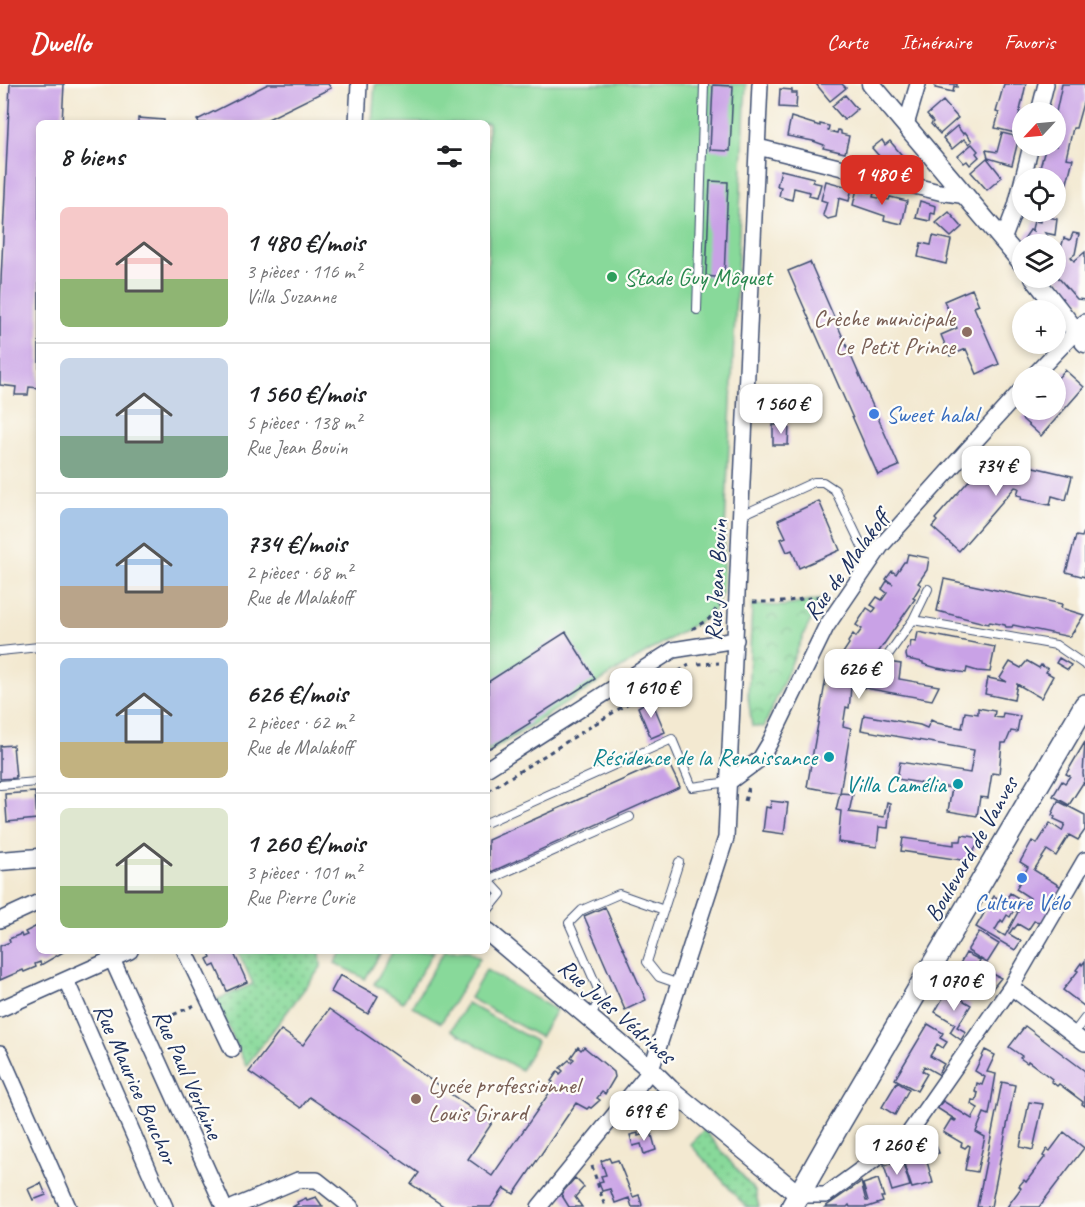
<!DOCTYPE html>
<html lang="fr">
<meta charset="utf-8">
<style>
body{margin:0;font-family:Caveat,sans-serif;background:#f6f6f6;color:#202124;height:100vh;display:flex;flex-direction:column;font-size:22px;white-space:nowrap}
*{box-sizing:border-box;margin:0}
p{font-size:20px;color:#757577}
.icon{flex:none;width:33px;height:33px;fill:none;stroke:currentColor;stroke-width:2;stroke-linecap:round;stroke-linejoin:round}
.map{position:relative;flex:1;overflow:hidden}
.sheet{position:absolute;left:36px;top:36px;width:454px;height:834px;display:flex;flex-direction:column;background:#fff;border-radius:9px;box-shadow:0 3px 9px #0003}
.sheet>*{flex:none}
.needle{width:39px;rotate:244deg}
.fabs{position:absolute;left:1012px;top:18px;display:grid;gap:12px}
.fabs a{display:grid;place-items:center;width:54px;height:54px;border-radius:50%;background:#fff;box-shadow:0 3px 9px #0003;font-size:30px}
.price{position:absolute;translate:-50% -51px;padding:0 14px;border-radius:12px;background:#fff;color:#222;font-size:20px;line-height:39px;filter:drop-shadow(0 2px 3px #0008)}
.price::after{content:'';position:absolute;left:50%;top:36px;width:18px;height:14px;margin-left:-9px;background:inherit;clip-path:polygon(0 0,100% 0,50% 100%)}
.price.selected{background:#d93025;color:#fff}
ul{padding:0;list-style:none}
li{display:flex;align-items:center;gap:18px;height:150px;padding:0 24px}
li+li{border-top:2px solid #e0e0e0}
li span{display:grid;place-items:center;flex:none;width:168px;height:120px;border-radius:9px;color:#555}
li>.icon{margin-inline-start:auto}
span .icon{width:72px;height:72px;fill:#fffc;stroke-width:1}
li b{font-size:26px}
h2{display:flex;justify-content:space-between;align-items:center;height:72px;padding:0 24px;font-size:26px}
header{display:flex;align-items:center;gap:36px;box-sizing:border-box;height:84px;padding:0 30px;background:#d93025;color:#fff}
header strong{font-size:28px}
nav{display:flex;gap:33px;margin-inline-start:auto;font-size:21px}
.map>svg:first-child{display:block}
.grass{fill:url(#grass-dots);stroke:#52847c;stroke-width:1.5}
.park{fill:url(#park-crowns);stroke:#52847c;stroke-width:1.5}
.pitch{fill:#88d99a;stroke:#52847c;stroke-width:1.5}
.building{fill:#c9a2e6;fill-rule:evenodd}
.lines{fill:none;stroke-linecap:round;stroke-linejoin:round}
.service-casing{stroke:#3b4b6f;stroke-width:10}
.minor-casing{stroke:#3b4b6f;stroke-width:18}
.tertiary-casing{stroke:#3b4b6f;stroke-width:21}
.secondary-casing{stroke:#3b4b6f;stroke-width:24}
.path{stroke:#3b4b6f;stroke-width:3;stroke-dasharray:4.5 4.5;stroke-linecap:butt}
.service{stroke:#fff;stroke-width:8}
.minor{stroke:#fff;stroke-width:15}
.tertiary{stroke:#fff;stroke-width:18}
.secondary{stroke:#fff;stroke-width:21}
.leisure-dot{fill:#2e9e5b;stroke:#fdfcf7;stroke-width:2}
.education-dot{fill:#8d6e63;stroke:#fdfcf7;stroke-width:2}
.shop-dot{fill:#3f7fe0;stroke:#fdfcf7;stroke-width:2}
.culture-dot{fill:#0f9aa8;stroke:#fdfcf7;stroke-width:2}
.labels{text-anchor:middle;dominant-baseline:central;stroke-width:4.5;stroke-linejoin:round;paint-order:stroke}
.leisure-label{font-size:24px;fill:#27864d;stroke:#fdfcf7;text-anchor:start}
.education-label{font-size:24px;fill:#785e54;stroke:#fdfcf7;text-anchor:end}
.shop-label{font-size:24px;fill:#366cbe;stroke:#fdfcf7;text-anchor:start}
.street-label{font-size:24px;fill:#1b2f5e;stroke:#fdfcf7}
.culture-label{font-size:24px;fill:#0d838f;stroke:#fdfcf7;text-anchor:end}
</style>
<header>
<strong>Dwello</strong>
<nav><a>Carte</a><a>Itinéraire</a><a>Favoris</a></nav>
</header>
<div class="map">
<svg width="1085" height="1123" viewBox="0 0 1085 1123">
<defs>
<pattern id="grass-dots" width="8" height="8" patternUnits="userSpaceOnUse" patternTransform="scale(1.5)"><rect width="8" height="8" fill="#88d99a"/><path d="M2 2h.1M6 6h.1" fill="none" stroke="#6eb081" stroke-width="1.8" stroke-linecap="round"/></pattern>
<pattern id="park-crowns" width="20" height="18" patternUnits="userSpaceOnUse" patternTransform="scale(1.5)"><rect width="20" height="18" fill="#88d99a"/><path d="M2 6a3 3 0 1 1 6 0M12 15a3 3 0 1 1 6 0" fill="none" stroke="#6eb081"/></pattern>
</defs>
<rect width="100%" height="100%" fill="#fdfcf7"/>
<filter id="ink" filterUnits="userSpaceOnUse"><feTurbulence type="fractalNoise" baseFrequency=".0167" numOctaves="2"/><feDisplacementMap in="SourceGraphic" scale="12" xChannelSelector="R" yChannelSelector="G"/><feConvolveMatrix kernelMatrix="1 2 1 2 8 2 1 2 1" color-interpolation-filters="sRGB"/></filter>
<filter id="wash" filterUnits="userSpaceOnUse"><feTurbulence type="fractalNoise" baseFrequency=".008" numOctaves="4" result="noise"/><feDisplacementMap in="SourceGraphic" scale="24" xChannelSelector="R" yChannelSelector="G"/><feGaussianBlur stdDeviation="1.35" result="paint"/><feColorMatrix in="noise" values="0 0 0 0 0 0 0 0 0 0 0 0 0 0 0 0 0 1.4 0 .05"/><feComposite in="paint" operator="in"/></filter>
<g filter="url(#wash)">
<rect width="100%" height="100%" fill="#f3e9d1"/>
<path class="grass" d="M238 867H320L321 883 246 982 216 916 253 900Z
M704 1046 755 1107 759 1123H746L690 1060Z"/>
<path class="park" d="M822 515 805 548 764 643 752 642 748 613 752 521 785 522Z"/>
<path class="pitch" d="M375 0H746L722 509 712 530 624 582 488 669V39H372Z
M342 867H382L365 895 335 879Z
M393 867H434L403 918 374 900Z
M444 867H469L480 874 441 939 412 922Z
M486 886 556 926 540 953 470 914Z
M467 919 537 958 521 986 451 946Z"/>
<g id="blocks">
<path class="building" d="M10 0H64L62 39H39V304L29 303 28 311H15L16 303 0 301V218Z
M268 0H328L331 4 260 39H199L197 36Z
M816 0H842L846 4 830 17Z
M936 0H957V3L954 2 953 8 935 4Z
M1004 0H1026L1015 49 995 44 999 29 996 28Z
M1062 0H1085V19H1083L1076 44H1073L1066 74 1073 75 1065 107 1062 106 1057 128 1056 94H1037L1046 62H1056V28Z
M713 1 733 2 730 67 710 66Z
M780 5 792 6V9H797L796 24 779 23Z
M845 11 857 25 844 36 832 22Z
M943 17 958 34 940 50 931 40 933 38 927 31Z
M791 33 820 42V40L829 42 828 47 837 49 838 46 841 47V50L849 52 845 69 823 64 824 61 813 57 787 52Z
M138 34 164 36V39H138Z
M957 42 963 50 965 48 972 57 969 60 964 55 952 65 943 54Z
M1002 49 1019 53 1012 81 988 74 986 66 997 68Z
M882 56 885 61 890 57 905 75 895 83 893 81 891 83 889 80 887 81 872 64Z
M972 60 978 67 976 69 979 73 970 81 967 77 964 79 958 72Z
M987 74 1002 93 987 106 971 88Z
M781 86 814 94 812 98 821 100 817 114 809 112 810 108 794 104 792 116 781 113 779 112 781 103 777 102Z
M710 97 728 98 724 194 706 192Z
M826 97 852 104 849 117 839 114 836 133 828 135 823 131 827 118 821 116Z
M857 105 874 109 873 113 889 116 890 113 907 117 902 140 884 136 885 132 853 121Z
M920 117 936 122 935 130 931 129 930 137 916 134Z
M949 128 962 143 951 153 936 139Z
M1041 131 1057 135 1055 151 1045 149 1054 160H1029L1024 155 1030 146 1033 147 1032 145 1034 137 1040 138Z
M1073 149 1079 150 1075 170 1071 173 1074 177 1085 168V216L1077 215 1056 191 1058 175 1056 174V162L1060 167 1064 154 1070 156Z
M933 152 951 156 946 180 918 173 921 159 931 161Z
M810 178 899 382 878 391 788 187Z
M972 205 979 221 974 223 999 280 977 290 966 265 950 272 941 251 957 244 944 217Z
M1065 286 1084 303 1041 352 1022 335 1030 326H1056V296Z
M773 341H789L788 361H773Z
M995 367 1021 389 1028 387 1029 382 1072 392 1066 416 1052 412 1050 421 1021 415 1022 412 1017 411 1019 404 1015 403 959 467 932 443 937 437 935 435Z
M819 417 840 466 799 484 792 466 787 468 781 455 786 453 778 436Z
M1085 445V493L1066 488 1076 452 1082 453Z
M908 470 929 474 927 486 918 499 921 501 913 514 915 515 873 576 867 572 863 578 860 576 856 581 855 589H852L850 615 849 624 846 623 843 642 851 644 840 709 853 710 849 728 884 733 887 718 890 719 888 744 879 743 877 763 838 758 841 727 836 726 840 709 807 703 828 582 837 583 839 575 849 560 848 558 853 550 856 553 862 545 856 541 867 524 873 528 876 524 871 521 877 513 882 516 887 509 882 505 887 497 893 500 886 495 892 487 896 490 904 478H906Z
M944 495 1062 520 1061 524 1084 531 1070 553 1013 541 1012 543H1006L1005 541 990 538 988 540 937 527Z
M566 548 595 595 529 637 530 639 490 664H488V598Z
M918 548 995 563 990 588 977 587 967 584 966 589 937 584 923 580V578L907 575 906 571 907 565 910 563 911 557 916 558Z
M1059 574 1071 581 1068 586 1056 579Z
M1027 577 1039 584 1041 581 1048 585 1046 588 1053 592 1041 614 1017 600 1014 616 985 610 988 594 1007 598 1000 594 1010 578 1021 584Z
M887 578 901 580 899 595 939 602 932 616 859 603 861 588 884 592Z
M651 615 665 648 651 654 638 623Z
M978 624 995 627 994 633 1002 634 1003 629 1020 632 1017 648 1011 647 1006 659H1002L999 690 992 689 988 714 980 713 977 732 948 727 952 704 897 695 900 678 970 689 974 666 861 646 864 631 920 641 927 644 931 636 937 639 962 644 965 628 978 630Z
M1085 658 1083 690 1085 701 1083 699 1069 721 1053 712 1062 697 1065 699 1070 692 1066 690Z
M13 661 16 694 0 695V662Z
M667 676 680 703 491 788 488 779V756Z
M35 708 37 735 7 738 5 710Z
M771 717 788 719 784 750 763 747 766 723 770 724Z
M1058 717 1085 731V746L1078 756 1069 751 1056 772 1047 766 1034 786 1063 804 1043 838 1034 837 1028 846 1018 840 1014 845 1013 844 1009 850 1021 857 1015 866 976 843 994 812 1001 816 1004 812 1007 814 1010 809 1027 819 1030 814 1016 805 1028 783 1020 778 1032 757 1037 760 1050 739 1062 747 1065 740 1054 735 1055 733 1052 731ZM1014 826 1018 828 1005 852 995 846 1001 836 1003 838 1007 831 1010 833Z
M962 751 981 754 968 777 901 767 903 754 954 761V757H961Z
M605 823 646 916 625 926 584 832Z
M37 842 39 867H65L41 881 40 878 35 880 36 883 24 888 23 886 0 896V862L10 858 9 855 21 850 22 853 27 851 25 848Z
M979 848 999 860 987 879 968 867V865Z
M208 867H233L247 898 227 907 215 881 211 883 207 875 211 873Z
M966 869 980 876 968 901 953 892Z
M1085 877V920L1084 922 1063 906 1078 887 1076 886 1081 879 1082 881Z
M989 888 1001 894 992 905 977 898 980 892 986 895Z
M340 891 378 912 368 930 331 908Z
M947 907 971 921 957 943 966 948 961 956 950 948 955 940 935 928Z
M329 925 492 1039 468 1075 492 1092 552 1005 549 1003 553 998 551 997 558 987 560 990 563 987 560 984 569 976 571 978 574 975 571 973 578 963 581 966 584 963 614 988 615 993 605 1010 602 1008 597 1014 600 1016 591 1024 589 1023 587 1025 576 1019 514 1110 504 1104 491 1123H445L411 1100 419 1089 327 1025 309 1013 301 1024 249 988 281 946 303 961Z
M928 940 943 949 940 954 947 958 943 964 937 960 930 972 944 980 939 988 944 991 943 993 924 982 922 987 927 990 917 1007 895 995Z
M1025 942 1085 987V1022L1082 1020 1083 1018 1059 1000 1057 1002 1051 997 1052 995 1028 977 1027 979 1020 974 1022 972 1009 963Z
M985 966 995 971 987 988 996 990 989 1031 984 1029 976 1048 985 1053 977 1088 965 1086 970 1062 968 1061 965 1064 961 1062 962 1059 943 1048 951 1035 955 1037 956 1036 937 1024 943 1017 972 1035 978 1024 971 1020 972 1016 976 1017 978 1009 975 1008 977 999 982 1001 985 993 975 987Z
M897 998 909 1005 895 1031 882 1023Z
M1002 998 1015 1001 991 1123H977Z
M1029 1018 1043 1020 1033 1066 1020 1063Z
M651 1048 656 1066 644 1070 641 1060 633 1062 630 1051 638 1049V1052Z
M1064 1048 1084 1064 1039 1123H1007L1021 1104 1019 1102 1024 1096 1026 1098 1045 1073 1043 1072 1047 1065 1050 1067Z
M931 1049 939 1069 926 1072 922 1051Z
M609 1074 611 1078 618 1076 633 1113 639 1111 642 1121 640 1123H632L629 1114 615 1119 610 1105 602 1107 599 1098 603 1097 601 1092 606 1091 601 1077Z
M926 1074 933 1099 912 1104 904 1080Z
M902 1076 910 1102 892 1107 884 1082Z
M575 1094 584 1103 575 1113 582 1123H569L561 1110Z
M878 1095 884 1113H881L883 1118 868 1123H850L849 1121 847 1123H825L861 1098 866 1117H868L863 1100Z
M41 1099 46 1111 33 1116 28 1105Z
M316 1113 323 1123H292L298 1120 297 1118 306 1114 307 1116Z"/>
</g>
</g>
<g filter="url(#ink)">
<use href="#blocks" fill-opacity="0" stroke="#3b4b6f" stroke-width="1.5"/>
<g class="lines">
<g class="service-casing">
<path id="service" d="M697 226 704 0
M742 431 814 398H823L835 406 870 479
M913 536 928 505
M0 567 39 563
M888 571 913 536 1056 561 1085 581
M0 701 37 698 39 695
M488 738 672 655 692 703 729 698
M679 778 647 878 659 893 679 900
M488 826 501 810 488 796 630 733
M590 935 601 912 569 839 582 826 619 810 664 826
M1073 950 1085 934"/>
</g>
<g class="minor-casing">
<path id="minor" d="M1039 28 1046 0
M357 39 359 0
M906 41 918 0
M758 63 939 108 967 112
M1003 156 1016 122 1031 62
M1033 292 1085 238
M488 684 673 566 736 556
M729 698 760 675 769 660 826 543 881 462 1023 304
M0 836 39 818
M185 867 232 965
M112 875 224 1123
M66 896 165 1123
M1011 903 1085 959
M0 925 130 867
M0 969 68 1123
M799 1111H826L907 1052 1011 903 1085 776
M234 1123 298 1096H317L351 1123
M539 1123 651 986 726 754 760 0"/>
</g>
<g class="tertiary-casing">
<path id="tertiary" d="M871 0 1023 180
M1034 194 1085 259
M0 777 39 774
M488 848 651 986 670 1005 799 1111"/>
</g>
<g class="secondary-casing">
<path id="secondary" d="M792 1123 838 1042 1085 621"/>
</g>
<path class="path" d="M753 518H782L830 511
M692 545 709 535 720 520
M698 580 719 579
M488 707 689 581
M745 717 749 703
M157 938 195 921
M592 1082 605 1123"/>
<use href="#service" class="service"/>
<use href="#minor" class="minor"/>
<use href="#tertiary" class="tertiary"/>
<use href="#secondary" class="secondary"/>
</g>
</g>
<circle class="leisure-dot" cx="612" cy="193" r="6"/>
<g class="education-dot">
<circle cx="967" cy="248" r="6"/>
<circle cx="416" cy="1015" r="6"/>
</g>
<g class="shop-dot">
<circle cx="874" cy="330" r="6"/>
<circle cx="1022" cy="794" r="6"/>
</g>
<g class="culture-dot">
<circle cx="829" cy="673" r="6"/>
<circle cx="958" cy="700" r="6"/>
</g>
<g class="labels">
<g class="leisure-label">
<text x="624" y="193">Stade Guy Môquet</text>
</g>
<g class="education-label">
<text x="955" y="234">Crèche municipale<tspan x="955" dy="28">Le Petit Prince</tspan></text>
<text x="428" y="1001" text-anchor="start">Lycée professionnel<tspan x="428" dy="28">Louis Girard</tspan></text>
</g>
<g class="shop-label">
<text x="886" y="330">Sweet halal</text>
<text x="1022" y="818" text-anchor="middle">Culture Vélo</text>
</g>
<g class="street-label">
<text transform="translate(846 481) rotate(-54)">Rue de Malakoff</text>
<text transform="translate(716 496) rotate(-87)">Rue Jean Bouin</text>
<text transform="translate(971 765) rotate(-60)">Boulevard de Vanves</text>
<text transform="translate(617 927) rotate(41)">Rue Jules Védrines</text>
<text transform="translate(188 990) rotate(66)">Rue Paul Verlaine</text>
<text transform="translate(136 1000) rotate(66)">Rue Maurice Bouchor</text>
</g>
<g class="culture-label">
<text x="817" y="673">Résidence de la Renaissance</text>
<text x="946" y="700">Villa Camélia</text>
</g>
</g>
</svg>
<div class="fabs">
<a><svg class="needle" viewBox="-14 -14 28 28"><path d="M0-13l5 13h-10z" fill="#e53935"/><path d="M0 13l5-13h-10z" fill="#757577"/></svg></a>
<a><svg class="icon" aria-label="locate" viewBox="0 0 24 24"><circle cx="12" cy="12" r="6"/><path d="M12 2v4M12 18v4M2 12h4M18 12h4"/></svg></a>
<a><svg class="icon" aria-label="layers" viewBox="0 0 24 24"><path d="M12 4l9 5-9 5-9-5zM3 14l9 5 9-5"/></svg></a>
<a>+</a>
<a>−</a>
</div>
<b class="price selected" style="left:882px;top:122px">1 480 €</b>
<b class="price" style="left:781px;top:351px">1 560 €</b>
<b class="price" style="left:996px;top:413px">734 €</b>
<b class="price" style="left:859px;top:616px">626 €</b>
<b class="price" style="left:651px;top:635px">1 610 €</b>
<b class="price" style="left:954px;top:928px">1 070 €</b>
<b class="price" style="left:644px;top:1058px">699 €</b>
<b class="price" style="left:897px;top:1092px">1 260 €</b>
<section class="sheet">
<h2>8 biens<svg class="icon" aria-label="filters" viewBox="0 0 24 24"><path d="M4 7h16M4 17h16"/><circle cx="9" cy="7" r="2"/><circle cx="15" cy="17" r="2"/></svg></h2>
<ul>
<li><span style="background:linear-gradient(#f6c9c9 60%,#8fb573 0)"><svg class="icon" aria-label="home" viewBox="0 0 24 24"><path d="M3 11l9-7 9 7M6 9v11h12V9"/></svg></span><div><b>1 480 €/mois</b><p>3 pièces · 116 m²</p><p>Villa Suzanne</p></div></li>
<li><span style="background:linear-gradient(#c9d6e8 65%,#7fa58c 0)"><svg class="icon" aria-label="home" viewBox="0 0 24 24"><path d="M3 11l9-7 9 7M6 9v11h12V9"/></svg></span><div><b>1 560 €/mois</b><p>5 pièces · 138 m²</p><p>Rue Jean Bouin</p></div></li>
<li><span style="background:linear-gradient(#a9c7e8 65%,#b9a48a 0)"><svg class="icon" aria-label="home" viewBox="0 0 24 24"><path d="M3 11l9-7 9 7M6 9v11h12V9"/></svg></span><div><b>734 €/mois</b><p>2 pièces · 68 m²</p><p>Rue de Malakoff</p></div></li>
<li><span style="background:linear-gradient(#a9c7e8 70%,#c2b280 0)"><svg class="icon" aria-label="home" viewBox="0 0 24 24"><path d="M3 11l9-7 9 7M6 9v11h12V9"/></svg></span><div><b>626 €/mois</b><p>2 pièces · 62 m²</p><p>Rue de Malakoff</p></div></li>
<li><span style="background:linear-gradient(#dfe7d0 65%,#8fb573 0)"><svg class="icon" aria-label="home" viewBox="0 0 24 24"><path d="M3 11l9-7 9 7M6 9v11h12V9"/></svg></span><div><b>1 260 €/mois</b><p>3 pièces · 101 m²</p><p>Rue Pierre Curie</p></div></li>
</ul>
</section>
</div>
